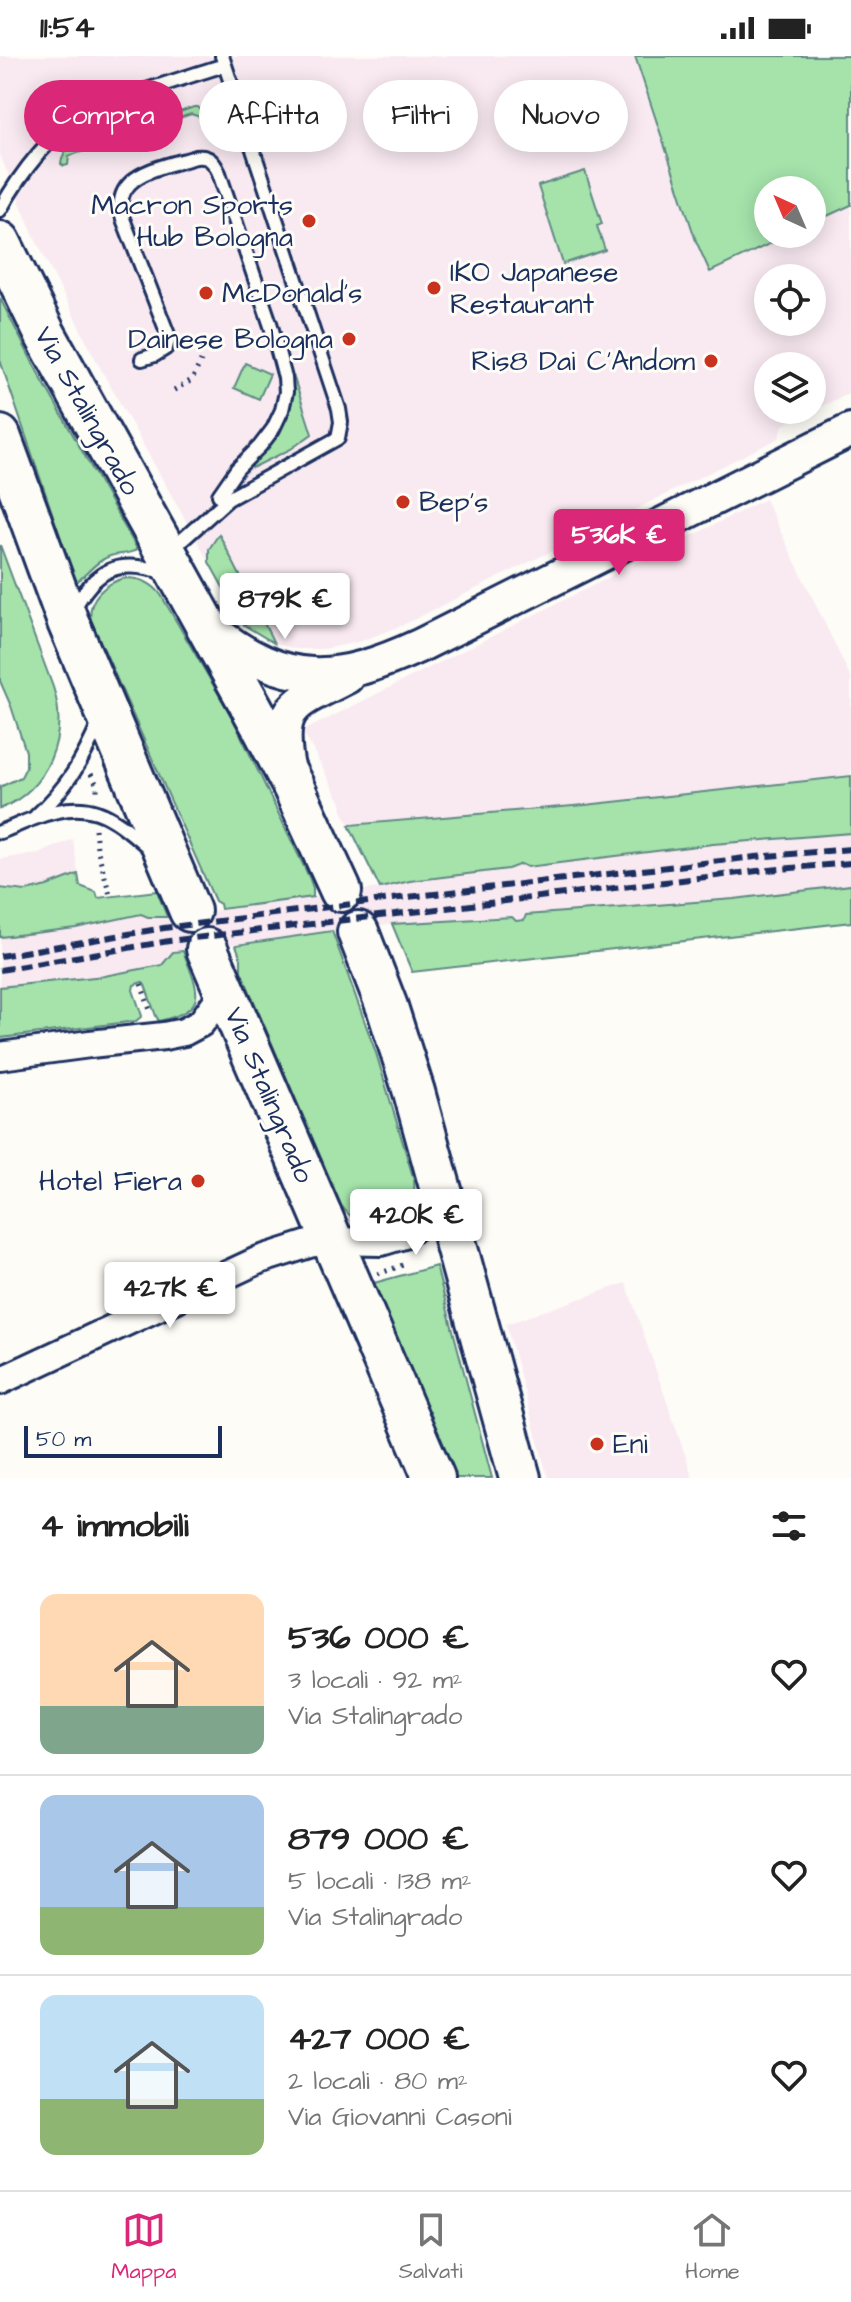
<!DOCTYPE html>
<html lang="it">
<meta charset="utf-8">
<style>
body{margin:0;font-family:"Architects Daughter",sans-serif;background:#f2f2f2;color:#222;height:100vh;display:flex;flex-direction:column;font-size:30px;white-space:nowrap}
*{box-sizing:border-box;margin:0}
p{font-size:26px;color:#767676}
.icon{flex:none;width:44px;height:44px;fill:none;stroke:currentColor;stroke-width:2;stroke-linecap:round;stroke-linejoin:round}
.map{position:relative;height:1422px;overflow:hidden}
.sheet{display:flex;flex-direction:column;background:#fff;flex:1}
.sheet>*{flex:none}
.guide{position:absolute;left:24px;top:24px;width:804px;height:72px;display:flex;gap:16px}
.needle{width:52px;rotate:316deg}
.buttons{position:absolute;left:754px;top:120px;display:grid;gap:16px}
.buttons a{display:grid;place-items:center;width:72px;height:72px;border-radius:50%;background:#fff;box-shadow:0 4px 20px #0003;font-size:40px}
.scale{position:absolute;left:24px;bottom:20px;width:198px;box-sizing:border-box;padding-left:8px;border:4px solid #1b2f5e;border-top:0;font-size:22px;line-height:28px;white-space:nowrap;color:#1b2f5e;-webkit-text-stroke:6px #fdfcf7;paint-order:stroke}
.price{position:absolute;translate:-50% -68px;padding:0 18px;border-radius:8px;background:#fff;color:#222;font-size:26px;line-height:52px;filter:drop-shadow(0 2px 4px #0008)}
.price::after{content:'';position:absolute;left:50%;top:48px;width:24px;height:18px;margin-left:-12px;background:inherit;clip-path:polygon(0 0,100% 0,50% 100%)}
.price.active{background:#db2777;color:#fff}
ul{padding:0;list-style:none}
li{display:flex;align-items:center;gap:24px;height:200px;padding:0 40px}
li+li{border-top:2px solid #e0e0e0}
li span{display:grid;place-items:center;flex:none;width:224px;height:160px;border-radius:16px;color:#555}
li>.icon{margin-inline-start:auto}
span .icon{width:96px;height:96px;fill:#fffc;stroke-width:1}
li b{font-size:34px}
h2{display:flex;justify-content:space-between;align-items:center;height:96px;padding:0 40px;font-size:34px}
.chip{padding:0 28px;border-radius:36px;background:#fff;box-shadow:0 4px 20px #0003;font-size:28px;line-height:72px}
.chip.active{background:#db2777;color:#fff}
.status{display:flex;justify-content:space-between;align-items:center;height:56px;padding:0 40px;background:#fff;direction:ltr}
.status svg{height:22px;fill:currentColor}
.dock{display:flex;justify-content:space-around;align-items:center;height:112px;border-top:2px solid #e0e0e0;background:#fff;font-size:22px;color:#767676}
.dock a{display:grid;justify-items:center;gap:4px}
.dock .active{color:#db2777}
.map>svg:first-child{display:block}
.built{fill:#f9eaf1;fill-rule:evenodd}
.green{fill:#a5e3ab;stroke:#608984;stroke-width:2}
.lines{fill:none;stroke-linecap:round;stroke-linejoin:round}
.service-casing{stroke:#1b2f5e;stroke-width:18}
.minor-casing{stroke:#1b2f5e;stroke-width:32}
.tertiary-casing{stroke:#1b2f5e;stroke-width:38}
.primary-casing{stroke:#1b2f5e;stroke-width:46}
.path{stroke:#1b2f5e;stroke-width:5;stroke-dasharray:2 6;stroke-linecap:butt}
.service{stroke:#fdfcf7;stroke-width:12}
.minor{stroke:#fdfcf7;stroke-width:26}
.tertiary{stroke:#fdfcf7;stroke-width:32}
.primary{stroke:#fdfcf7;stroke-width:40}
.rail{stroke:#1b2f5e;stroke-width:6;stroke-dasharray:12 6;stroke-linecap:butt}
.poi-dot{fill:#c8321e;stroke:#fdfcf7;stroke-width:3}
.labels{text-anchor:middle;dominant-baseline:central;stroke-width:6;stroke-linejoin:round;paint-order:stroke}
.poi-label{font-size:28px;fill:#1b2f5e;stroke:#fdfcf7;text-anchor:end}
.street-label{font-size:28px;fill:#1b2f5e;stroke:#fdfcf7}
</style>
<div class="status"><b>11:54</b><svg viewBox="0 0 49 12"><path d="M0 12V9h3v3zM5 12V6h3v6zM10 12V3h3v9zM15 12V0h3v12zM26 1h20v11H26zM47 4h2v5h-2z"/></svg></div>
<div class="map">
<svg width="851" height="1422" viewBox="0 0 851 1422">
<rect width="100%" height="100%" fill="#fdfcf7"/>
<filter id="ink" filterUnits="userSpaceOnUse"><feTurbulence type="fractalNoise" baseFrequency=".0125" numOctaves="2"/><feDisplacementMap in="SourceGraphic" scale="16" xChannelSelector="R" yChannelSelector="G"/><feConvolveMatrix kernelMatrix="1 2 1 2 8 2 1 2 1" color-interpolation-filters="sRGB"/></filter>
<g filter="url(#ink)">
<path class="built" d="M0 0H635L696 185 710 216 790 178H812V167L851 149V336L783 369 779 382 401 570 358 586 324 593H295L274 587 244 569 98 308 34 180 0 99ZM768 222H812V266H768ZM768 310H812V354H768Z
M765 443 851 622V866L412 916 392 868 178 895 145 929 142 926 134 930 133 934 142 960 136 965 0 982V803L39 797 73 783 80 830 96 836 98 842 157 835 168 861 379 832 341 752 342 749 303 675Z
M626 1227 693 1422H548L506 1268Z"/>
<path class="green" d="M635 0H851V149L812 167V134H768V178H790L710 216 696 185Z
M194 51H198L202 56 200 61 191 58 69 100 68 109 64 110 61 108C62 97 72 84 82 78L85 84 95 81 93 75 106 70 117 78Z
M585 115 602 168 597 170 605 194 563 208 538 130Z
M0 242 36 313 136 491V494C128 499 119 497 110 500 96 505 88 517 78 525L75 524 0 304Z
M245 307 270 318 259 343 234 332Z
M294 322 312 378 291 393 252 412 251 408C268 393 283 376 289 354 292 344 291 332 294 322Z
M219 478 274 587 244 569 209 506V493Z
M0 489 53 631C69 680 48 733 0 753V731L21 721 26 711V696L11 650 0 625Z
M125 522C140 522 152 526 161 539L233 663 309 821 313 832V841L221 853 220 848 215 845 91 564C87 543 105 527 125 522Z
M851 720V777L713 788 527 811 521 808 508 813 410 825 380 832 349 769 585 749Z
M78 818 80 830 96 836 98 842 157 835 167 861H148L141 858 76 872 0 881V832L26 835 47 830Z
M851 829V866L412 916 392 868 512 861 516 865 524 864 526 859 734 843Z
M332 875 376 997 414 1124C419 1170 367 1188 341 1149L241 915V903L236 889Z
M183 895C198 935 211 953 159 965L156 960 145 929 142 926 134 929 133 934 142 960 136 965 0 982V931L104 920 162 909 173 896Z
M436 1210 492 1422H453L374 1227Z"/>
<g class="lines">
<g class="service-casing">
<path id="service" d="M0 154C21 116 52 75 90 54 104 46 121 42 136 37 166 28 195 18 225 9
M142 303 155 299 166 292 169 281 123 163C109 117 164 111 196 101 209 99 214 106 219 117L271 270 285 322 286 336 282 354 273 373 260 390 237 413 219 439
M171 494 228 443 338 382 341 366 339 353 222 0
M73 555C95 512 119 502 165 517
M36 760C66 733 84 703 99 667
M0 776C12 772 23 766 35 762 88 741 109 757 148 791"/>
</g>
<g class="minor-casing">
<path id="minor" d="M0 1000 90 988 164 980 184 976 201 967 225 934
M0 1325 259 1204 309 1188 330 1185 381 1186 404 1179 413 1172 429 1153 438 1124"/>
</g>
<g class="tertiary-casing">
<path id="tertiary" d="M210 572C286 633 336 628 421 589L851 374
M288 712C276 648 295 648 347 621"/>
</g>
<g class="primary-casing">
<path id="primary" d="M0 186 46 280 263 672 293 730 341 835
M0 380 68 566 190 855
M358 876 387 951 414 1036 520 1422
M207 893 434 1422"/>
</g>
<path class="path" d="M174 334 192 324 201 305
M91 718 97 729V739
M95 773 97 792 110 839
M141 928 151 957
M378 1218 403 1209"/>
<use href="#service" class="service"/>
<use href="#minor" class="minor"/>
<use href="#tertiary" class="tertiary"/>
<use href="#primary" class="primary"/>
<path class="rail" d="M0 900 164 872 391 843 755 801 851 793
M0 914 169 885 757 815 851 807"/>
</g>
</g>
<g class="poi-dot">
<circle cx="309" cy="165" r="8"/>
<circle cx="434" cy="232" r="8"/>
<circle cx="206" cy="237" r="8"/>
<circle cx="349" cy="283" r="8"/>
<circle cx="711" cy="305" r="8"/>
<circle cx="403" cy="446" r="8"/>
<circle cx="198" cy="1125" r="8"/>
<circle cx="597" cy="1388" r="8"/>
</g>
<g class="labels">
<g class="poi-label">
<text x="293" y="149">Macron Sports<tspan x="293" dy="32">Hub Bologna</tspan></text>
<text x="450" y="216" text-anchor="start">IKO Japanese<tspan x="450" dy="32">Restaurant</tspan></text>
<text x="222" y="237" text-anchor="start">McDonald's</text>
<text x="333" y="283">Dainese Bologna</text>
<text x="695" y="305">Ris8 Dai C'Andom</text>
<text x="419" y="446" text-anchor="start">Bep's</text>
<text x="182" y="1125">Hotel Fiera</text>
<text x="613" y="1388" text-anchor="start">Eni</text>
</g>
<g class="street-label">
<text transform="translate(87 355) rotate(61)">Via Stalingrado</text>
<text transform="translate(269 1039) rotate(67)">Via Stalingrado</text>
</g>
</g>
</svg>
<div class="buttons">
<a><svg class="needle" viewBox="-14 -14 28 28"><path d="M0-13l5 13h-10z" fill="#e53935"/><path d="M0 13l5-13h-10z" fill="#767676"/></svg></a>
<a><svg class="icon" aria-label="locate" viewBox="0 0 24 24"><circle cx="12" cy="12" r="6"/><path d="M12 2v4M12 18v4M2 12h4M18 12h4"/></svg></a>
<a><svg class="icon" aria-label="layers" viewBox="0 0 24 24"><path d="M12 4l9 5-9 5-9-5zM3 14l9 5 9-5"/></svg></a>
</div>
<div class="scale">50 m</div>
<b class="price active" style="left:619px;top:521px">536K €</b>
<b class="price" style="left:285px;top:585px">879K €</b>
<b class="price" style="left:416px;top:1201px">420K €</b>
<b class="price" style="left:170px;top:1274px">427K €</b>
<div class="guide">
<a class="chip active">Compra</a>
<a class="chip">Affitta</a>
<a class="chip">Filtri</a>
<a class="chip">Nuovo</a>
</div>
</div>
<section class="sheet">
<h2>4 immobili<svg class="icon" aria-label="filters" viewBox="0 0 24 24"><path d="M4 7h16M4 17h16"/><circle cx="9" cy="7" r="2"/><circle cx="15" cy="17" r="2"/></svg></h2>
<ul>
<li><span style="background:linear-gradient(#ffd9b3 70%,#7fa58c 0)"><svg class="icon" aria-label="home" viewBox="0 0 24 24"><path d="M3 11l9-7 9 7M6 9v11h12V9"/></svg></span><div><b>536 000 €</b><p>3 locali · 92 m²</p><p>Via Stalingrado</p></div><svg class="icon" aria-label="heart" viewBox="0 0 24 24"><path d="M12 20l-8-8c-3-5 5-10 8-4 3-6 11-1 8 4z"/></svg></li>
<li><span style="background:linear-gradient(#a9c7e8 70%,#8fb573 0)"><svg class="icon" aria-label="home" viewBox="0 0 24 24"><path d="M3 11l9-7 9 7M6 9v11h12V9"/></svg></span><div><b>879 000 €</b><p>5 locali · 138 m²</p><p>Via Stalingrado</p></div><svg class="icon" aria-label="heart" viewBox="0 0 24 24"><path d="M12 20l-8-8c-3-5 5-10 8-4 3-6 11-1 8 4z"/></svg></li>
<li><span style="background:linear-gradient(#bfe0f5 65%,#8fb573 0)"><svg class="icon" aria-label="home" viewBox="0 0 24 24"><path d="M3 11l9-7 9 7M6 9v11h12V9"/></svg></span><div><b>427 000 €</b><p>2 locali · 80 m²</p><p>Via Giovanni Casoni</p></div><svg class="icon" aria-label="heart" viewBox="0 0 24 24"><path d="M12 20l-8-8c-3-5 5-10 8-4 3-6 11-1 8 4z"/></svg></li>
</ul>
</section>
<nav class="dock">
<a class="active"><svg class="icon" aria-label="map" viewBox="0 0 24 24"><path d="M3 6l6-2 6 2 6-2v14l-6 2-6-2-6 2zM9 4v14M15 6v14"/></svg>Mappa</a>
<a><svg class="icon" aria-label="saved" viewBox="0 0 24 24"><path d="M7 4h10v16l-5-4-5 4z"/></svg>Salvati</a>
<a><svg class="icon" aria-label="home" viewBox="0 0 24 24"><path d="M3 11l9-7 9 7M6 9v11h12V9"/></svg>Home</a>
</nav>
